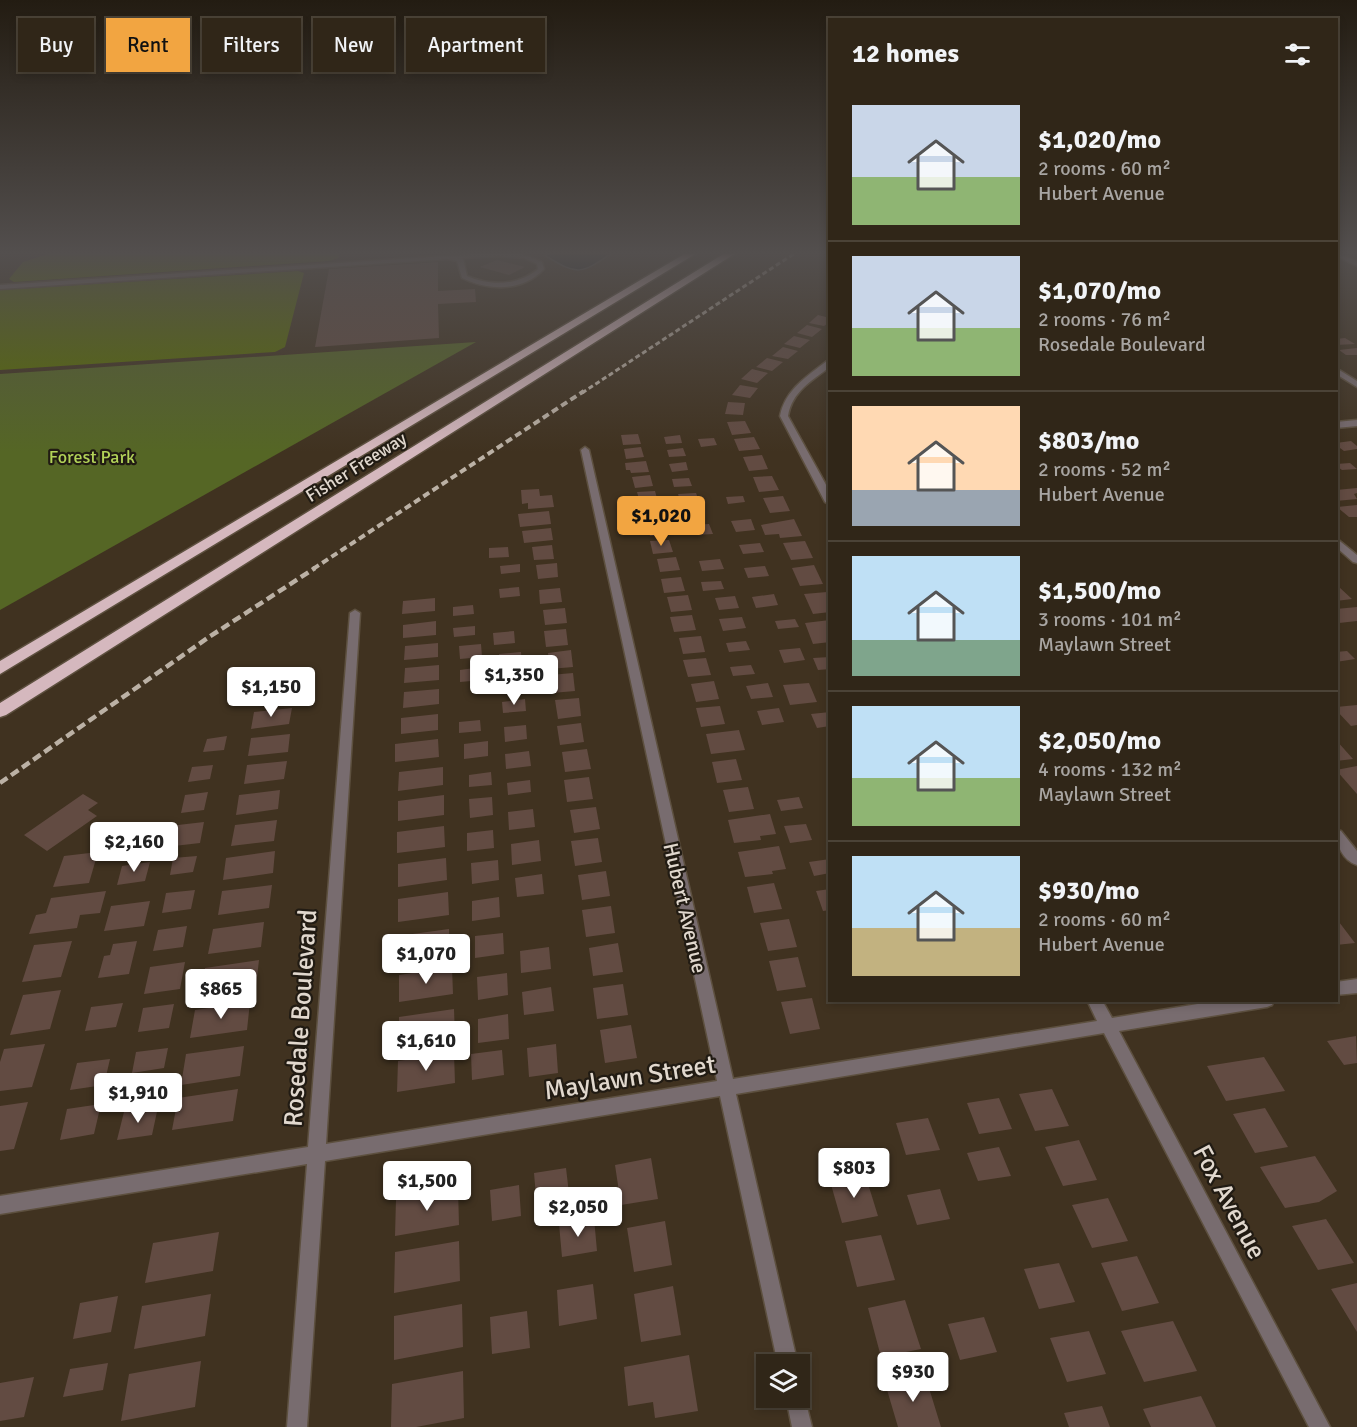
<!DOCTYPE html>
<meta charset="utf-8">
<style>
body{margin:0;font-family:Signika,sans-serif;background:#382e21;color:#f1f3f6;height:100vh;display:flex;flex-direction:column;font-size:22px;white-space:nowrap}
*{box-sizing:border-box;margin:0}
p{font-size:20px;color:#a8a5a2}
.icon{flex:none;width:33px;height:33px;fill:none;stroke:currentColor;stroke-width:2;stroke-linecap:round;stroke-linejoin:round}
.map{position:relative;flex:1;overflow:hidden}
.drawer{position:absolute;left:828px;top:18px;width:510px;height:984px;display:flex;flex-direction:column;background:#302618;border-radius:0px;box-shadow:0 3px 9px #0003,0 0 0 2px #4b4337}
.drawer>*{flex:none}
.banner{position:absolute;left:18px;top:18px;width:570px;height:54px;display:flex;gap:12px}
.controls{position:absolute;left:756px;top:1354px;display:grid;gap:12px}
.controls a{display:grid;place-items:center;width:54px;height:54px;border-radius:0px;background:#302618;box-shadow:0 3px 9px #0003,0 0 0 2px #4b4337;font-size:30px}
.price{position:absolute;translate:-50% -51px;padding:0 14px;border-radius:6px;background:#fff;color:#222;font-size:20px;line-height:39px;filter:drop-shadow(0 2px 3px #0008)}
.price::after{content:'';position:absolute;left:50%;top:36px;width:18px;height:14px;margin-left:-9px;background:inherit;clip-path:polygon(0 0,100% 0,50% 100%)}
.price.on{background:#f2a541;color:#111}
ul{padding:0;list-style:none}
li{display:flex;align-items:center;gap:18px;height:150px;padding:0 24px}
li+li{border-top:2px solid #4b4337}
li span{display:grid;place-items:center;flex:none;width:168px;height:120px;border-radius:0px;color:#555}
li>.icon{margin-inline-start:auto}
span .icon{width:72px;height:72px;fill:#fffc;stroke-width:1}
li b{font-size:26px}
h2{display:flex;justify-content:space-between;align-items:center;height:72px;padding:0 24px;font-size:26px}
.pill{padding:0 21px;border-radius:0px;background:#302618;box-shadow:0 3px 9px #0003,0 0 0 2px #4b4337;font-size:21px;line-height:54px}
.pill.on{background:#f2a541;color:#111}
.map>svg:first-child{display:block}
.green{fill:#556625}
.forest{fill:#586e00}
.water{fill:#0d1b22;stroke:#4d5456;stroke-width:1.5}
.building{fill:#624b42}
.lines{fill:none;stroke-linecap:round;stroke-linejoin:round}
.lane-casing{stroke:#5d503f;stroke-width:3}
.street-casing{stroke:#5d503f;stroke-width:3}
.highway-casing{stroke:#5d503f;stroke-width:3}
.lane{fill:#786c6f;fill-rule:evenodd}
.street{fill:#786c6f;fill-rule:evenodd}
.highway{fill:#d5b8be;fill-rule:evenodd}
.rail-far2{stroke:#bbb1a5;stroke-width:3;stroke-dasharray:5 3;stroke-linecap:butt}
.rail-far1{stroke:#bbb1a5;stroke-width:4;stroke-dasharray:7 4;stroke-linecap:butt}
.rail{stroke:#bbb1a5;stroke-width:4.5;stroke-dasharray:9 4.5;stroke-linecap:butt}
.labels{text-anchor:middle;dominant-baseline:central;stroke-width:4.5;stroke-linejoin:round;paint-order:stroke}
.far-park-label{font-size:18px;fill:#b2d258;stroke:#211b13}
.far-street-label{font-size:18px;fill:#e1d8ce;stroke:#211b13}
.street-label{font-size:21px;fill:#e1d8ce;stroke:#211b13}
.near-street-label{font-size:26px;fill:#e1d8ce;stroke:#211b13}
</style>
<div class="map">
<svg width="1357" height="1427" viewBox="0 0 1357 1427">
<rect width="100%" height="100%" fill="#403220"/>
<path class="green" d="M476 342 0 610V374Z"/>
<path class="forest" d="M51 253H340L338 258 329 261 14 282 9 279 23 262Z
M298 271 304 273 285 347 275 352 0 370V290Z"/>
<path class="water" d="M569 253H612C581 274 578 276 546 256L547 254Z"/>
<path class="building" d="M497 260 525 267 509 275 480 267Z
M438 262V291L475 289 476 302 438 304 439 338 315 347 329 269Z
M818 315 830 318V322L824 326 809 323Z
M807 325 822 329 812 337 797 333Z
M794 336 810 340 800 348 784 344Z
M1345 338 1355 344 1336 345V339Z
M783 347 798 351 788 359 772 356Z
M1357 348V355H1346L1339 350Z
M767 358 783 362 772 371 756 367Z
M752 369 768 373 757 383 741 379Z
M740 385 758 388 750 398 732 395Z
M728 402 745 403 743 415 725 414Z
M745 421 751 433 732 435 727 422Z
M638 434 641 444 623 445 621 435Z
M680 435 682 443 666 444 664 437Z
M754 437 760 449 739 451 734 439Z
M714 438 717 445 701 447 698 439Z
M1351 441 1357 446V449L1344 451 1336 445V443Z
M641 447 644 457 626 459 624 449Z
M683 448 686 456 669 457 667 450Z
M762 455 768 469 749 471 743 457Z
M646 461 649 472 631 473 630 470H626L625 463Z
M686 462 688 470 672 472 669 464Z
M1350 463 1357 469 1342 470 1336 466V464Z
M650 475 653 486 635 488 632 477Z
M772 476 779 490 759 492 753 477Z
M689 478 692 486 674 487 672 479Z
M1357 488V493L1354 494 1357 499 1336 501V490Z
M539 489 540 496 552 495 554 507 528 509V503L522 504 521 490Z
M655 491 658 502 640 503 637 492Z
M696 493 699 501 681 503 678 494Z
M743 496 745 502 728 504 726 497Z
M783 496 790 511 770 513 763 498Z
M1357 505V517H1349L1337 507Z
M658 506 662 518 643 520 640 508Z
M701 510 704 518 688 519 686 511Z
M549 511 551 524 520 527 518 514Z
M751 519 755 530 736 532 731 521Z
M794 519 802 536 780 538 779 534 765 535 761 525Z
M666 522 669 535 650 536 647 524Z
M709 524 713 534 695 535 692 525Z
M551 528 553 540 524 543 522 531Z
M669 540 673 552 653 554 650 541Z
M805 541 813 558 791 560 783 543Z
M760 543 764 552 743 554 739 545Z
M552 545 554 559 534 560 532 547Z
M508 547 509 557 489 558V548Z
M676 557 680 570 660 572 657 559Z
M720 559 724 569 702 571 699 561Z
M557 563 558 577 538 579 536 565Z
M520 564V572L501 574 500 566Z
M814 565 823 584 800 586 792 568Z
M765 566 769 576 748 578 744 568Z
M681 577 685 591 664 593 661 579Z
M721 581 724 589 703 591 701 582Z
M519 587 520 596 500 598 499 589Z
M1336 587H1339L1352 599 1336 601Z
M560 588 562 602 540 604 539 590Z
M827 592 830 598V612L813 614 804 594Z
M774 594 778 605 756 608 752 597Z
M688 595 692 610 671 612 667 597Z
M735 596 739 608 719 610 715 598Z
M435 598V611L402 614 403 601Z
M473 605 474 614 453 616V607Z
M1357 607V621L1339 623 1336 621V609Z
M565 608 567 623 545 625 543 610Z
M692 615 696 630 674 632 670 617Z
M742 617 746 628 723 631 719 619Z
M795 619 799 627 778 629 775 621Z
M830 620V642L813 644 805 623Z
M436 621V635L403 638V625Z
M475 626V635L454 637 453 628Z
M566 629 568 645 546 647 544 631Z
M514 631 515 643 494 645 493 633Z
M701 636 705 652 683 654 679 638Z
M746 641 750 650 729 652 726 643Z
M438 643V657L404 660 405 646Z
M481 644 482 657 460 659 459 646Z
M800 648 805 660 784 663 779 650Z
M571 650 573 667 550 669 548 653Z
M1347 651 1355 659 1336 662V652Z
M521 652 522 664 500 666 499 654Z
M830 657V669L818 670 813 658Z
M706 658 711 675 688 677 683 660Z
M439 665V680L404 683 405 668Z
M751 665 755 674 733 676 730 667Z
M482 667 483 680 460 682V670Z
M573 673 575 691 552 693 550 675Z
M519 676 520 690 497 692 496 679Z
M714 681 719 699 696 702 691 684Z
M768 683 773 697 751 699 746 686Z
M809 683 817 702 790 705 783 685Z
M294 685 292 701 254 705 257 689Z
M439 689V704L403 708 404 692Z
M579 698 581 716 558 719 555 700Z
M525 699 526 711 503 713 502 702Z
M1357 705V725L1351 726 1336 710V707Z
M720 706 725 724 701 727 696 708Z
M292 708 289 724 251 729 254 712Z
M779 708 784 722 762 725 757 711Z
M830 712V726L817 728 811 714Z
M438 714V730L401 734V718Z
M480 720 481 731 459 733V722Z
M581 723 584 742 560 745 557 726Z
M526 725 527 739 505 742 504 727Z
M739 730 745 750 711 754 706 734Z
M290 734 288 752 248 756 251 738Z
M227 736 224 750 203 752 207 739Z
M438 739 439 757 395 762V744Z
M1336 740 1353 759 1336 761Z
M488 741V756L464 759V744Z
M587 749 591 769 565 772 562 752Z
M529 751 531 766 506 769 505 754Z
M736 759 742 780 717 783 712 762Z
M287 761 284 779 244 784 247 765Z
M213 765 210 779 188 782 192 767Z
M1357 766V794L1336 770Z
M443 767V785L398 791 399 772Z
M491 772 492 785 469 787V775Z
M589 777 593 799 567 802 564 780Z
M530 780 531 792 508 795 507 783Z
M748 787 754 809 729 812 723 790Z
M280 790 278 809 236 815 239 795Z
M208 792 204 810 181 813 185 795Z
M83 794 98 803 88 810 97 816 47 851 24 835Z
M444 795V815L398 821V801Z
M492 797 493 815 470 818 469 799Z
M799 797 803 808 781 811 777 800Z
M596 807 600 829 574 833 570 810Z
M533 809 535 827 509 830 508 812Z
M770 814 776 834 760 836 761 840 734 843 728 820Z
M277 820 274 841 231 846 235 825Z
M204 822 200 843 174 846 178 825Z
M806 824 812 840 790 843 784 826Z
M444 826 445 847 397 853V832Z
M493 830 494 848 467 851V833Z
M598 838 602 862 575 866 571 841Z
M539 840 541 861 512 865 511 844Z
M779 846 786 869 772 871 773 874 745 877 738 852Z
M275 851 273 873 223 880 226 858Z
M98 852 89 883 53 887 64 856Z
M197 856 193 872 170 875 173 858Z
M446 858 447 880 398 887V864Z
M830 859V873L814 876 809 862Z
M498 860 499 880 472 884 471 863Z
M150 862 145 881 117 885 122 866Z
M606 871 610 896 582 900 578 875Z
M542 874 544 894 517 897 515 878Z
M774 883 782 909 754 913 747 887Z
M272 885 269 908 218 915 222 891Z
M830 889V910L823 911 816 891Z
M195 890 191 909 162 913 166 893Z
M106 891 100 913 80 915 77 928 29 934 36 915 46 913 51 898Z
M448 892 449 915 398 922V899Z
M499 897 500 917 472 921V901Z
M150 901 144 926 104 931 111 906Z
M611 906 615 933 586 937 582 910Z
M1336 918 1355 943 1336 945Z
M789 919 797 947 768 951 760 923Z
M264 922 261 947 208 954 213 929Z
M187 926 183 947 153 951 158 930Z
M449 929 450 954 398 961V936Z
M503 933 504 954 475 958V936Z
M72 941 61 977 22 982 34 945Z
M137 941 129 974 98 978 104 956 110 955 113 944Z
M618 943 623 972 593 976 589 948Z
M549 947 551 969 521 973 520 951Z
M798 957 806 987 777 991 769 961Z
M259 960 256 986 201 994 205 968Z
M185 962 180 989 144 994 150 967Z
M452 967 453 994 399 1002V975Z
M507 973 508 995 478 1000 477 977Z
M623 984 628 1015 597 1019 593 988Z
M551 987 554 1011 524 1015 522 992Z
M61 990 50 1029 10 1035 23 995Z
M812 998 820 1029 790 1034 781 1002Z
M250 1002 247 1030 190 1038 195 1010Z
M123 1003 116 1027 85 1031 91 1007Z
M174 1004 169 1028 138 1032 143 1008Z
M454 1009 455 1037 399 1046V1017Z
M508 1014 509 1039 478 1043V1019Z
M631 1025 637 1058 605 1063 600 1030Z
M1356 1036 1357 1063 1344 1065 1327 1041Z
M45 1044 32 1087 0 1091V1062L4 1049Z
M556 1044 558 1073 529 1077 527 1048Z
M244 1046 240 1076 181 1085 186 1054Z
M168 1048 164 1068 132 1073 136 1052Z
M502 1050 504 1075 472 1080 471 1054Z
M454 1053 455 1083 397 1092 398 1061Z
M1264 1057 1285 1091 1226 1101 1207 1066Z
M110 1059 104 1085 70 1090 77 1063Z
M238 1089 233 1121 172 1130 178 1098Z
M1052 1089 1069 1126 1035 1131 1019 1094Z
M999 1098 1012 1129 979 1134 967 1103Z
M28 1102 14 1149 0 1151V1106Z
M101 1104 94 1134 60 1140 67 1109Z
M158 1107 152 1135 117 1140 124 1112Z
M1265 1108 1288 1147 1255 1153 1233 1114Z
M928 1118 940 1150 906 1155 896 1123Z
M1079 1140 1097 1180 1063 1186 1045 1147Z
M999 1147 1011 1176 978 1181 967 1153Z
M1315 1156 1337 1191 1319 1202 1285 1208 1260 1167Z
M651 1158 658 1199 621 1205 615 1165Z
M566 1168 570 1202 537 1208 534 1173Z
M865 1174 878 1216 842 1223 830 1181Z
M519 1185 521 1216 492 1221 490 1190Z
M458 1188 459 1225 395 1236 396 1199Z
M940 1189 950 1219 917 1225 907 1195Z
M1108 1198 1128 1241 1092 1248 1072 1205Z
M594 1218 597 1251 562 1257 559 1224Z
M1326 1219 1354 1263 1318 1270 1292 1226Z
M665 1221 672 1265 634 1272 627 1228Z
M219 1232 213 1271 145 1283 153 1243Z
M881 1235 895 1280 857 1287 845 1241Z
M459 1241 460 1281 394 1293 395 1252Z
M1137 1256 1159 1303 1122 1311 1101 1263Z
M1059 1263 1075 1302 1039 1309 1024 1269Z
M1357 1283V1332L1331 1289Z
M593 1284 597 1319 559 1326 557 1290Z
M673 1286 681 1335 641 1342 634 1294Z
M211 1294 205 1336 134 1349 142 1306Z
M118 1296 111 1332 73 1339 80 1303Z
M905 1300 921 1349 881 1357 868 1308Z
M462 1304 463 1347 394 1360V1316Z
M527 1311 530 1348 492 1354 490 1317Z
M984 1317 997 1352 960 1360 948 1324Z
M1173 1321 1197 1371 1144 1382 1121 1331Z
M1089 1331 1106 1374 1067 1382 1050 1338Z
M689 1355 698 1411 655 1418 653 1402 628 1406 624 1367Z
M201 1361 195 1407 121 1421 129 1374Z
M108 1363 103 1390 63 1397 70 1369Z
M463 1371 464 1418 416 1427H391L392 1384Z
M925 1375 941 1427H898L885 1383Z
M34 1377 24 1417 0 1421V1383Z
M1201 1396 1216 1427H1151L1143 1409Z
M1102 1406 1110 1427H1069L1064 1413Z"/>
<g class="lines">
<g class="lane-casing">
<path id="lane" d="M491 253H520L542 262 544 269C523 292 488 291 462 278L457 261 448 259 0 289V285ZM499 256 524 258 537 264 538 269C518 286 490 286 467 276L463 258Z"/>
</g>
<g class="street-casing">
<path id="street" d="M1336 253 1357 261V266L1336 256Z
M827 361H830V367C811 381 792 392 788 416L830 492V505L825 502 780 416C785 390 807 376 827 361Z
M1336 368 1357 381V387L1336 374Z
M1357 420V426L1336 428V422Z
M585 447 589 450 733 1079 1097 1021 1087 1000H1102L1112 1018 1222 1000H1274L1272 1005 1267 1007 1119 1031 1330 1427H1309L1104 1033 736 1094 798 1365H778L720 1096 325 1161 307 1427H287L307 1164 0 1214V1196L308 1147 350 613 355 610 360 613 326 1144 717 1081 581 450Z
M1336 538 1357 555V563L1353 562 1336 547Z
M1336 830 1341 831 1357 851V865C1342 860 1336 844 1336 830Z
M1357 979V993L1336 995V982Z
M800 1389 803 1391 812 1427H792L786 1398H800Z"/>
</g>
<g class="highway-casing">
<path id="highway" d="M686 253H697L0 674V661Z
M725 253H736L6 715 0 717V703Z"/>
</g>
<use href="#lane" class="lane"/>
<use href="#street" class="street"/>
<use href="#highway" class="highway"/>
<path class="rail-far2" d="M582 393 795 253"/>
<path class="rail-far1" d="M313 569 584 391"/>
<path class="rail" d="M0 783 209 637 315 568"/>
</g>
<linearGradient id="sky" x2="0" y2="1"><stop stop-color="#231c12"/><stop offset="0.56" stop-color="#534f4e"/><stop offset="1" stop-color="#534f4e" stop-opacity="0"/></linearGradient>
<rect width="1357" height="452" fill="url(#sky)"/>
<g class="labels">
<g class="far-park-label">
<text x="92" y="457">Forest Park</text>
</g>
<g class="far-street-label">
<text transform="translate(356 467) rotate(-32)">Fisher Freeway</text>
</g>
<g class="street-label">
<text transform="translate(685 908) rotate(77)">Hubert Avenue</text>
</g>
<g class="near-street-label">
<text transform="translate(301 1018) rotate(-86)">Rosedale Boulevard</text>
<text transform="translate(630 1078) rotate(-9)">Maylawn Street</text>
<text transform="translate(1229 1202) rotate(62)">Fox Avenue</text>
</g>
</g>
</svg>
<div class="controls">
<a><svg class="icon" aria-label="layers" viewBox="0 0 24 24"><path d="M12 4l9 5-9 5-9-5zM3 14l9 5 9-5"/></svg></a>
</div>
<b class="price on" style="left:661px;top:547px">$1,020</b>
<b class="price" style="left:514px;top:706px">$1,350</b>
<b class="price" style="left:271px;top:718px">$1,150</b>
<b class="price" style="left:134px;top:873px">$2,160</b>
<b class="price" style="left:426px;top:985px">$1,070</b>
<b class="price" style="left:221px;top:1020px">$865</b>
<b class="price" style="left:426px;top:1072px">$1,610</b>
<b class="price" style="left:138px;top:1124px">$1,910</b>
<b class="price" style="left:854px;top:1199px">$803</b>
<b class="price" style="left:427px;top:1212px">$1,500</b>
<b class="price" style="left:578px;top:1238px">$2,050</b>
<b class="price" style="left:913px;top:1403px">$930</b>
<div class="banner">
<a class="pill">Buy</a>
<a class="pill on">Rent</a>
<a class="pill">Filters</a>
<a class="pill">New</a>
<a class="pill">Apartment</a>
</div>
<section class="drawer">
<h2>12 homes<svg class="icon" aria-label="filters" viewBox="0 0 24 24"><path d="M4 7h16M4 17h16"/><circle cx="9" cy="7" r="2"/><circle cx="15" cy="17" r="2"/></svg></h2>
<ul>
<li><span style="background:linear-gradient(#c9d6e8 60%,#8fb573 0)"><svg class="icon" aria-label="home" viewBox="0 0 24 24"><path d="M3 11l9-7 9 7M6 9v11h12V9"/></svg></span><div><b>$1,020/mo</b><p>2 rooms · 60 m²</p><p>Hubert Avenue</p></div></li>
<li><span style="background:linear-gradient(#c9d6e8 60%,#8fb573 0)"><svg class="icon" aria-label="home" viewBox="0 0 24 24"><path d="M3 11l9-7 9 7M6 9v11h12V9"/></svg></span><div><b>$1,070/mo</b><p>2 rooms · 76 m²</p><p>Rosedale Boulevard</p></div></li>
<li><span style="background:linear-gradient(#ffd9b3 70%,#9aa5b1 0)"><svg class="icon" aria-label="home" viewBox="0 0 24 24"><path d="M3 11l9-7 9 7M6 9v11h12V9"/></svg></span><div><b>$803/mo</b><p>2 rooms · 52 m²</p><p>Hubert Avenue</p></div></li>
<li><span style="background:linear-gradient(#bfe0f5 70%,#7fa58c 0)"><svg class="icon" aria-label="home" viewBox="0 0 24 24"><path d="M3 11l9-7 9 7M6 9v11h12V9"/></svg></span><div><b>$1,500/mo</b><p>3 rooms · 101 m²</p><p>Maylawn Street</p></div></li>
<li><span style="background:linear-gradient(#bfe0f5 60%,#8fb573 0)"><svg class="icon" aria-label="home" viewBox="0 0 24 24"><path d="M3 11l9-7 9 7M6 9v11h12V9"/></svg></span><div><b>$2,050/mo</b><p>4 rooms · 132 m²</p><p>Maylawn Street</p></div></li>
<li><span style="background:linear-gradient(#bfe0f5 60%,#c2b280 0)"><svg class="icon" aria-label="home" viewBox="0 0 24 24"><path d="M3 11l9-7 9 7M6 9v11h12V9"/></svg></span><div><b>$930/mo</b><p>2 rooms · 60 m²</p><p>Hubert Avenue</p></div></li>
</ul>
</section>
</div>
